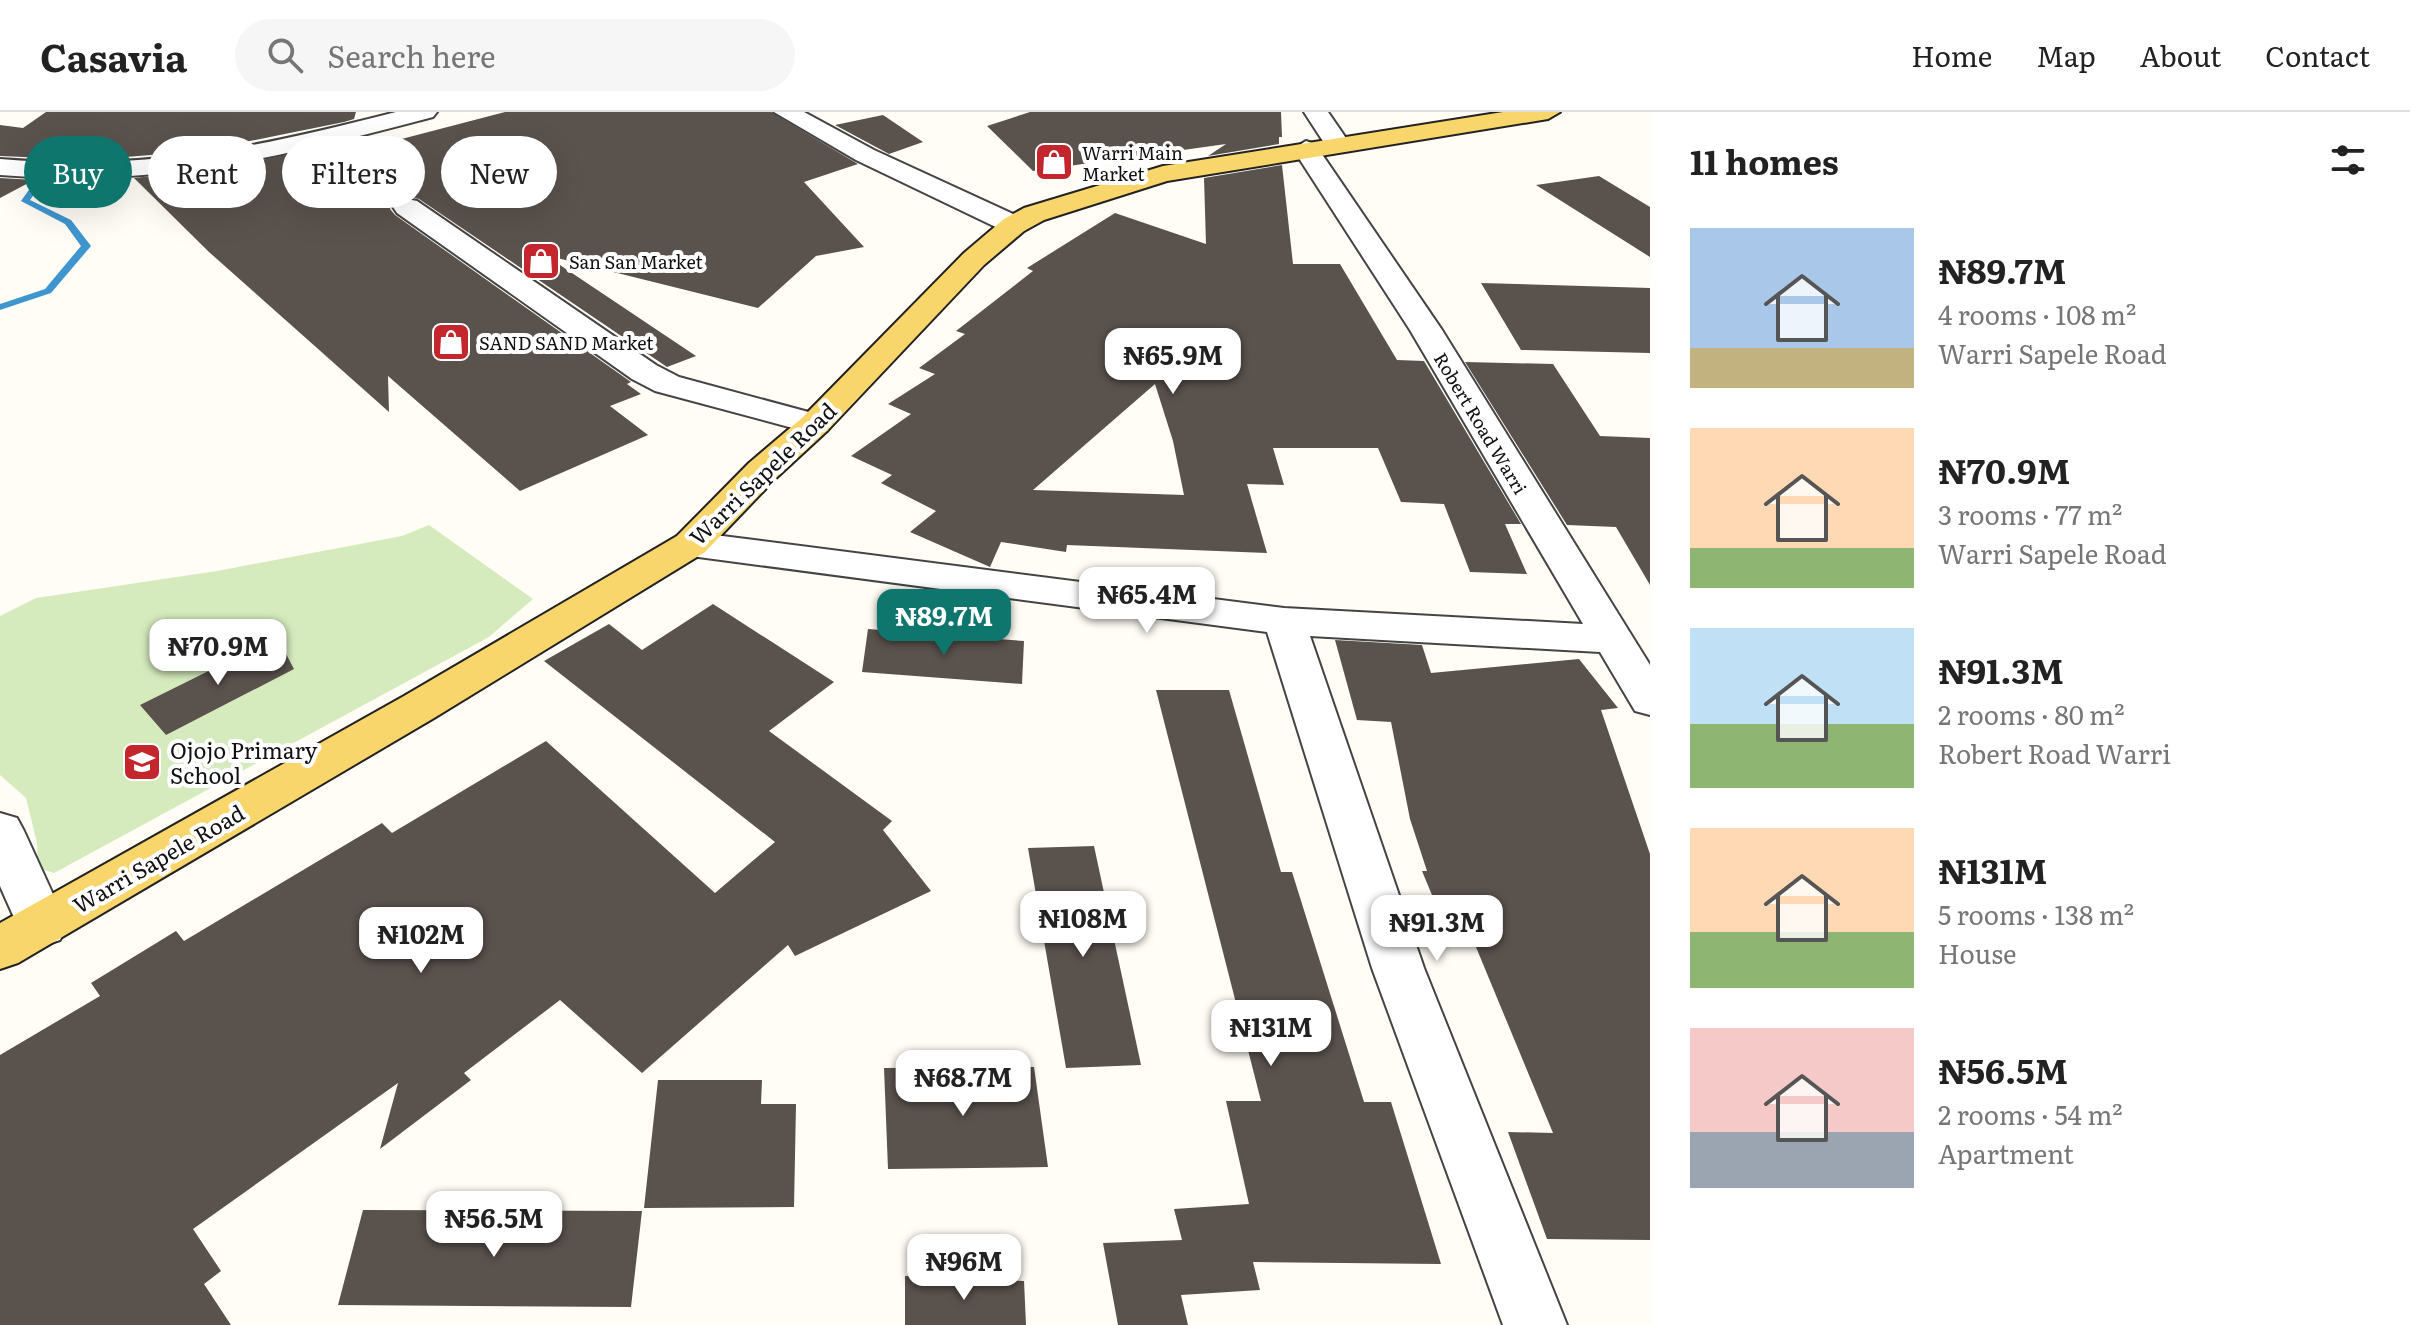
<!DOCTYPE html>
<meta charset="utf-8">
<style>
body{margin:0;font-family:Literata,serif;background:#f6f6f6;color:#222;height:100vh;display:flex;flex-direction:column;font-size:30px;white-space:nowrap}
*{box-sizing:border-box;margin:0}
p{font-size:26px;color:#767676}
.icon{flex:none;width:44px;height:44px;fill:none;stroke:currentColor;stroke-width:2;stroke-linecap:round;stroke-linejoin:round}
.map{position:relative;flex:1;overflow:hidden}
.panel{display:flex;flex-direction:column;background:#fff;width:760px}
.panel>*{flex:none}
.top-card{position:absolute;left:24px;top:24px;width:760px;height:72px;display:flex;gap:16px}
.price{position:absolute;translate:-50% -68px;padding:0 18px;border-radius:16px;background:#fff;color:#222;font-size:26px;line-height:52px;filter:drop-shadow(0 2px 4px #0008)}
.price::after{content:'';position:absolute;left:50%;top:48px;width:24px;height:18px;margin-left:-12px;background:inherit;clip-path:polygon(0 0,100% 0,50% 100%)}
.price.selected{background:#0f766e;color:#fff}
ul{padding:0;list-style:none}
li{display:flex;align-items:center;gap:24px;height:200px;padding:0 40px}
li span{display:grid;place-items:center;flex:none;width:224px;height:160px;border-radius:0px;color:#555}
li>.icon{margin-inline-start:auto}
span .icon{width:96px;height:96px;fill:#fffc;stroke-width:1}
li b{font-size:34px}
h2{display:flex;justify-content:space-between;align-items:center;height:96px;padding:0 40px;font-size:34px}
.tag{padding:0 28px;border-radius:36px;background:#fff;box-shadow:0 8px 32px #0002;font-size:28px;line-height:72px}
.tag.selected{background:#0f766e;color:#fff}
header{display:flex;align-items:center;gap:48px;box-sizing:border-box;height:112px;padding:0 40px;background:#fff;border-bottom:2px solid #e0e0e0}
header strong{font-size:38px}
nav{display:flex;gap:44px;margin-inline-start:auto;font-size:28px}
.search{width:560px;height:72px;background:#f6f6f6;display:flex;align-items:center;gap:20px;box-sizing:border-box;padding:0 28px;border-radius:44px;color:#767676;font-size:30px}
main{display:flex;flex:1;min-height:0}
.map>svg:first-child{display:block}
.green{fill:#d5ebbd}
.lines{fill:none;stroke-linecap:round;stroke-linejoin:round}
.stream{fill:#3f96cf;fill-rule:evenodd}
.building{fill:#5a524d;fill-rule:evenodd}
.minor-casing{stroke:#444;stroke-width:4}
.major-casing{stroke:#222;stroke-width:4}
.minor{fill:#fff;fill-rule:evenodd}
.major{fill:#f9d66b;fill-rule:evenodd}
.labels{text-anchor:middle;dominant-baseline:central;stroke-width:8;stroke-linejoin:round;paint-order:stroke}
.far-poi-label{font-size:18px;fill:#111;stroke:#fff;text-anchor:start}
.far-street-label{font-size:18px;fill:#111;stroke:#fff}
.street-label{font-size:22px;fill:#111;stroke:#fff}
.poi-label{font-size:22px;fill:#111;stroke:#fff;text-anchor:start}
</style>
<header>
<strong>Casavia</strong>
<div class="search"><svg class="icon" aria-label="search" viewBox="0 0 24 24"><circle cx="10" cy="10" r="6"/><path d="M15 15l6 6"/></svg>Search here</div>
<nav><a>Home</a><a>Map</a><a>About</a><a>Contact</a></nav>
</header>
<main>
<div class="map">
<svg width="1650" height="1213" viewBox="0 0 1650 1213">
<rect width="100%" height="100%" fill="#fffdf5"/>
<path class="green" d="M429 413 533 487 489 525 54 761 38 756 37 731 26 686 0 663V504L36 486 217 459 402 424Z"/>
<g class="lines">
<path class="stream" d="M36 68 43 70 30 88 71 108 91 134 51 181 0 198V192L45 177 81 134 65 112 21 89Z"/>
</g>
<path class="building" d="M46 0H356L354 7 344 10 200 39 113 46 98 31 71 47 0 44V13L23 16Z
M505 0H771L858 52 804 70 864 135 816 144 758 196 545 143 696 244 667 255 419 87 406 84 394 87 390 97 395 103 631 270 627 272 641 282 610 294 648 323 520 379 388 264 389 300 209 140 134 66 220 57 351 29 348 41Z
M1030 0H1281L1282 25H1279V32L1208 44 1226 32 1033 59 987 14Z
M883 3 923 30 889 42 835 13Z
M1282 53 1293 152H1340L1397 248 1424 249 1521 412H1505L1527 462 1470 460 1444 392 1401 390 1378 336H1273L1284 373 1247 372 1267 441 1067 433 1066 440 1001 430 990 455 910 420 936 399 881 371 892 363 851 344 911 302 888 292 935 262 919 256 965 222 956 219 1033 159 1027 156 1115 101 1206 132 1204 66ZM1155 272 1173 329 1184 383 1033 378Z
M1599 64 1650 95V145L1536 73Z
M0 66 34 68 0 86Z
M1481 171 1650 176V241L1521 238Z
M1465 250 1553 252 1600 324 1650 326V473L1616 415 1567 413Z
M713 492 834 570 769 619 892 709 883 718 931 779 795 844 788 833 642 961 560 888 464 961 471 968 380 1037 398 971 193 1117 221 1159 204 1172 231 1213H0V943L100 884 91 871 176 819 184 829 382 711 392 721 546 629 715 781 775 730 544 549 609 512 642 538Z
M868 517 1024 529 1022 572 862 560Z
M277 525 294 557 166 623 140 593Z
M1335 528 1422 533 1431 561 1579 547 1618 596 1601 598 1650 742V1128L1547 1127 1508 1020 1553 1021 1471 823 1449 824 1422 759H1427L1410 707 1391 610 1357 608Z
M1156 578H1229L1281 760H1292L1364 990H1391L1441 1152 1253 1150 1260 1178 1181 1183 1188 1213H1118L1103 1131 1182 1128 1174 1097 1249 1092 1226 989H1261Z
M1094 734 1141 953 1066 956 1028 736Z
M1034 955 1048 1055 888 1057 884 956Z
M658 968H762L761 992H796L794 1095 644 1096Z
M363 1098 642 1099 631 1195 338 1193Z
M905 1164 1024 1169 1026 1213H905Z"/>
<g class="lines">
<g class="minor-casing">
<path id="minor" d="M396 0H437L433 5C280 45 160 76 0 63V47C147 59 256 36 396 0Z
M774 0H804L874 38 1024 107 1028 113 1024 119H1004L856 48Z
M1304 0H1328L1350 32 1346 37H1328Z
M1306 29 1315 32 1442 218 1650 553V603L1635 599 1600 540 1310 524 1424 856 1567 1213H1503L1372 856 1267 520 691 444 677 440 672 432 677 424 691 420 1284 496 1583 512 1410 218 1293 37Z
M407 87 417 89 656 253 679 265 827 305 832 312 827 319 815 322 655 279 632 267 397 101 393 95 397 89Z
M0 701 17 706 24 719 67 813 60 828 42 834 24 828 0 774Z"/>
</g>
<g class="major-casing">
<path id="major" d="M1503 0H1560L1548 7 1167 69 1044 108 1024 119 984 153 827 319 775 367 705 440 434 606 18 851 0 857V811L404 584 677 424 749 351 803 305 964 141 1004 107 1024 96 1163 54Z"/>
</g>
<use href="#minor" class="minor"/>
<use href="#major" class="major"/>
</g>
<defs>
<g id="shop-square" transform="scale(2)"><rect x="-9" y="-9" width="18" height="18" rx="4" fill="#c4262e" stroke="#fff"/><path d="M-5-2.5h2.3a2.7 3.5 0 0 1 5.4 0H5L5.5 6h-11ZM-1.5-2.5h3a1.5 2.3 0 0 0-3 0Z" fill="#fff"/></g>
<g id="school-square" transform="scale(2)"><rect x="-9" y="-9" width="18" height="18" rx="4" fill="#c4262e" stroke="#fff"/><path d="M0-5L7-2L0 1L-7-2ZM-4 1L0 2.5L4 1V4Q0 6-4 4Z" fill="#fff"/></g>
</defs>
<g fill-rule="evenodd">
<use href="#shop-square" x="1054" y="50"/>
<use href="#shop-square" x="541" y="149"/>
<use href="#shop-square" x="451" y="230"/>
<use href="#school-square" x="142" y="650"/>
</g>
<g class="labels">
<g class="far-poi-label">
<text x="1082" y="40">Warri Main<tspan x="1082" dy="21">Market</tspan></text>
<text x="569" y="149">San San Market</text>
<text x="479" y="230">SAND SAND Market</text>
</g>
<g class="far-street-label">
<text transform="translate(1481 311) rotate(59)">Robert Road Warri</text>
</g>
<g class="street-label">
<text transform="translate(762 361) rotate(-44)">Warri Sapele Road</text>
<text transform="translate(158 746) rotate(-30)">Warri Sapele Road</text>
</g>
<g class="poi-label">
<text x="170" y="637">Ojojo Primary<tspan x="170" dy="25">School</tspan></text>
</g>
</g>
</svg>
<b class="price" style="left:1173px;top:284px">₦65.9M</b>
<b class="price" style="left:1147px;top:523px">₦65.4M</b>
<b class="price selected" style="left:944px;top:545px">₦89.7M</b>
<b class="price" style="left:218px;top:575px">₦70.9M</b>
<b class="price" style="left:1083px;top:847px">₦108M</b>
<b class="price" style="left:1437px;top:851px">₦91.3M</b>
<b class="price" style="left:421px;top:863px">₦102M</b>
<b class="price" style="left:1271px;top:956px">₦131M</b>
<b class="price" style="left:963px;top:1006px">₦68.7M</b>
<b class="price" style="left:494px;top:1147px">₦56.5M</b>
<b class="price" style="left:964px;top:1190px">₦96M</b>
<div class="top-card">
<a class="tag selected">Buy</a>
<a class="tag">Rent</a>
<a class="tag">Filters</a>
<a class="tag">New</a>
</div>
</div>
<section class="panel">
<h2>11 homes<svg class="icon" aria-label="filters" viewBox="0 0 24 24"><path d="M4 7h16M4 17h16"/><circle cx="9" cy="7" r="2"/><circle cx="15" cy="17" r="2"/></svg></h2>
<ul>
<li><span style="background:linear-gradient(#a9c7e8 75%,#c2b280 0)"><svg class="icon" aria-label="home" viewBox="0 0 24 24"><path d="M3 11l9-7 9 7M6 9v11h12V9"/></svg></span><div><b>₦89.7M</b><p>4 rooms · 108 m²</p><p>Warri Sapele Road</p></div></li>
<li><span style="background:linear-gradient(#ffd9b3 75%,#8fb573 0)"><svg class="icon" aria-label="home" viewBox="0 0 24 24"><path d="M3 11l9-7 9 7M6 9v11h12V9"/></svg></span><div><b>₦70.9M</b><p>3 rooms · 77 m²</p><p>Warri Sapele Road</p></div></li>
<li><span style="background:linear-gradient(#bfe0f5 60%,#8fb573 0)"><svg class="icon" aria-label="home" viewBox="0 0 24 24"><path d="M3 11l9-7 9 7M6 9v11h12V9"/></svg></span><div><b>₦91.3M</b><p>2 rooms · 80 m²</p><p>Robert Road Warri</p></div></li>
<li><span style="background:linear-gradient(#ffd9b3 65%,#8fb573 0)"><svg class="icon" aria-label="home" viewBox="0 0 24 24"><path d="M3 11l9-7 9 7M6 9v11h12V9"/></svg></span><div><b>₦131M</b><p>5 rooms · 138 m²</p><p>House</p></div></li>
<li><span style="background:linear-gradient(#f6c9c9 65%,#9aa5b1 0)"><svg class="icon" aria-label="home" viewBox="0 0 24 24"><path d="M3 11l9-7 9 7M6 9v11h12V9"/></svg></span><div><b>₦56.5M</b><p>2 rooms · 54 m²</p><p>Apartment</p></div></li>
</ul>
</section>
</main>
